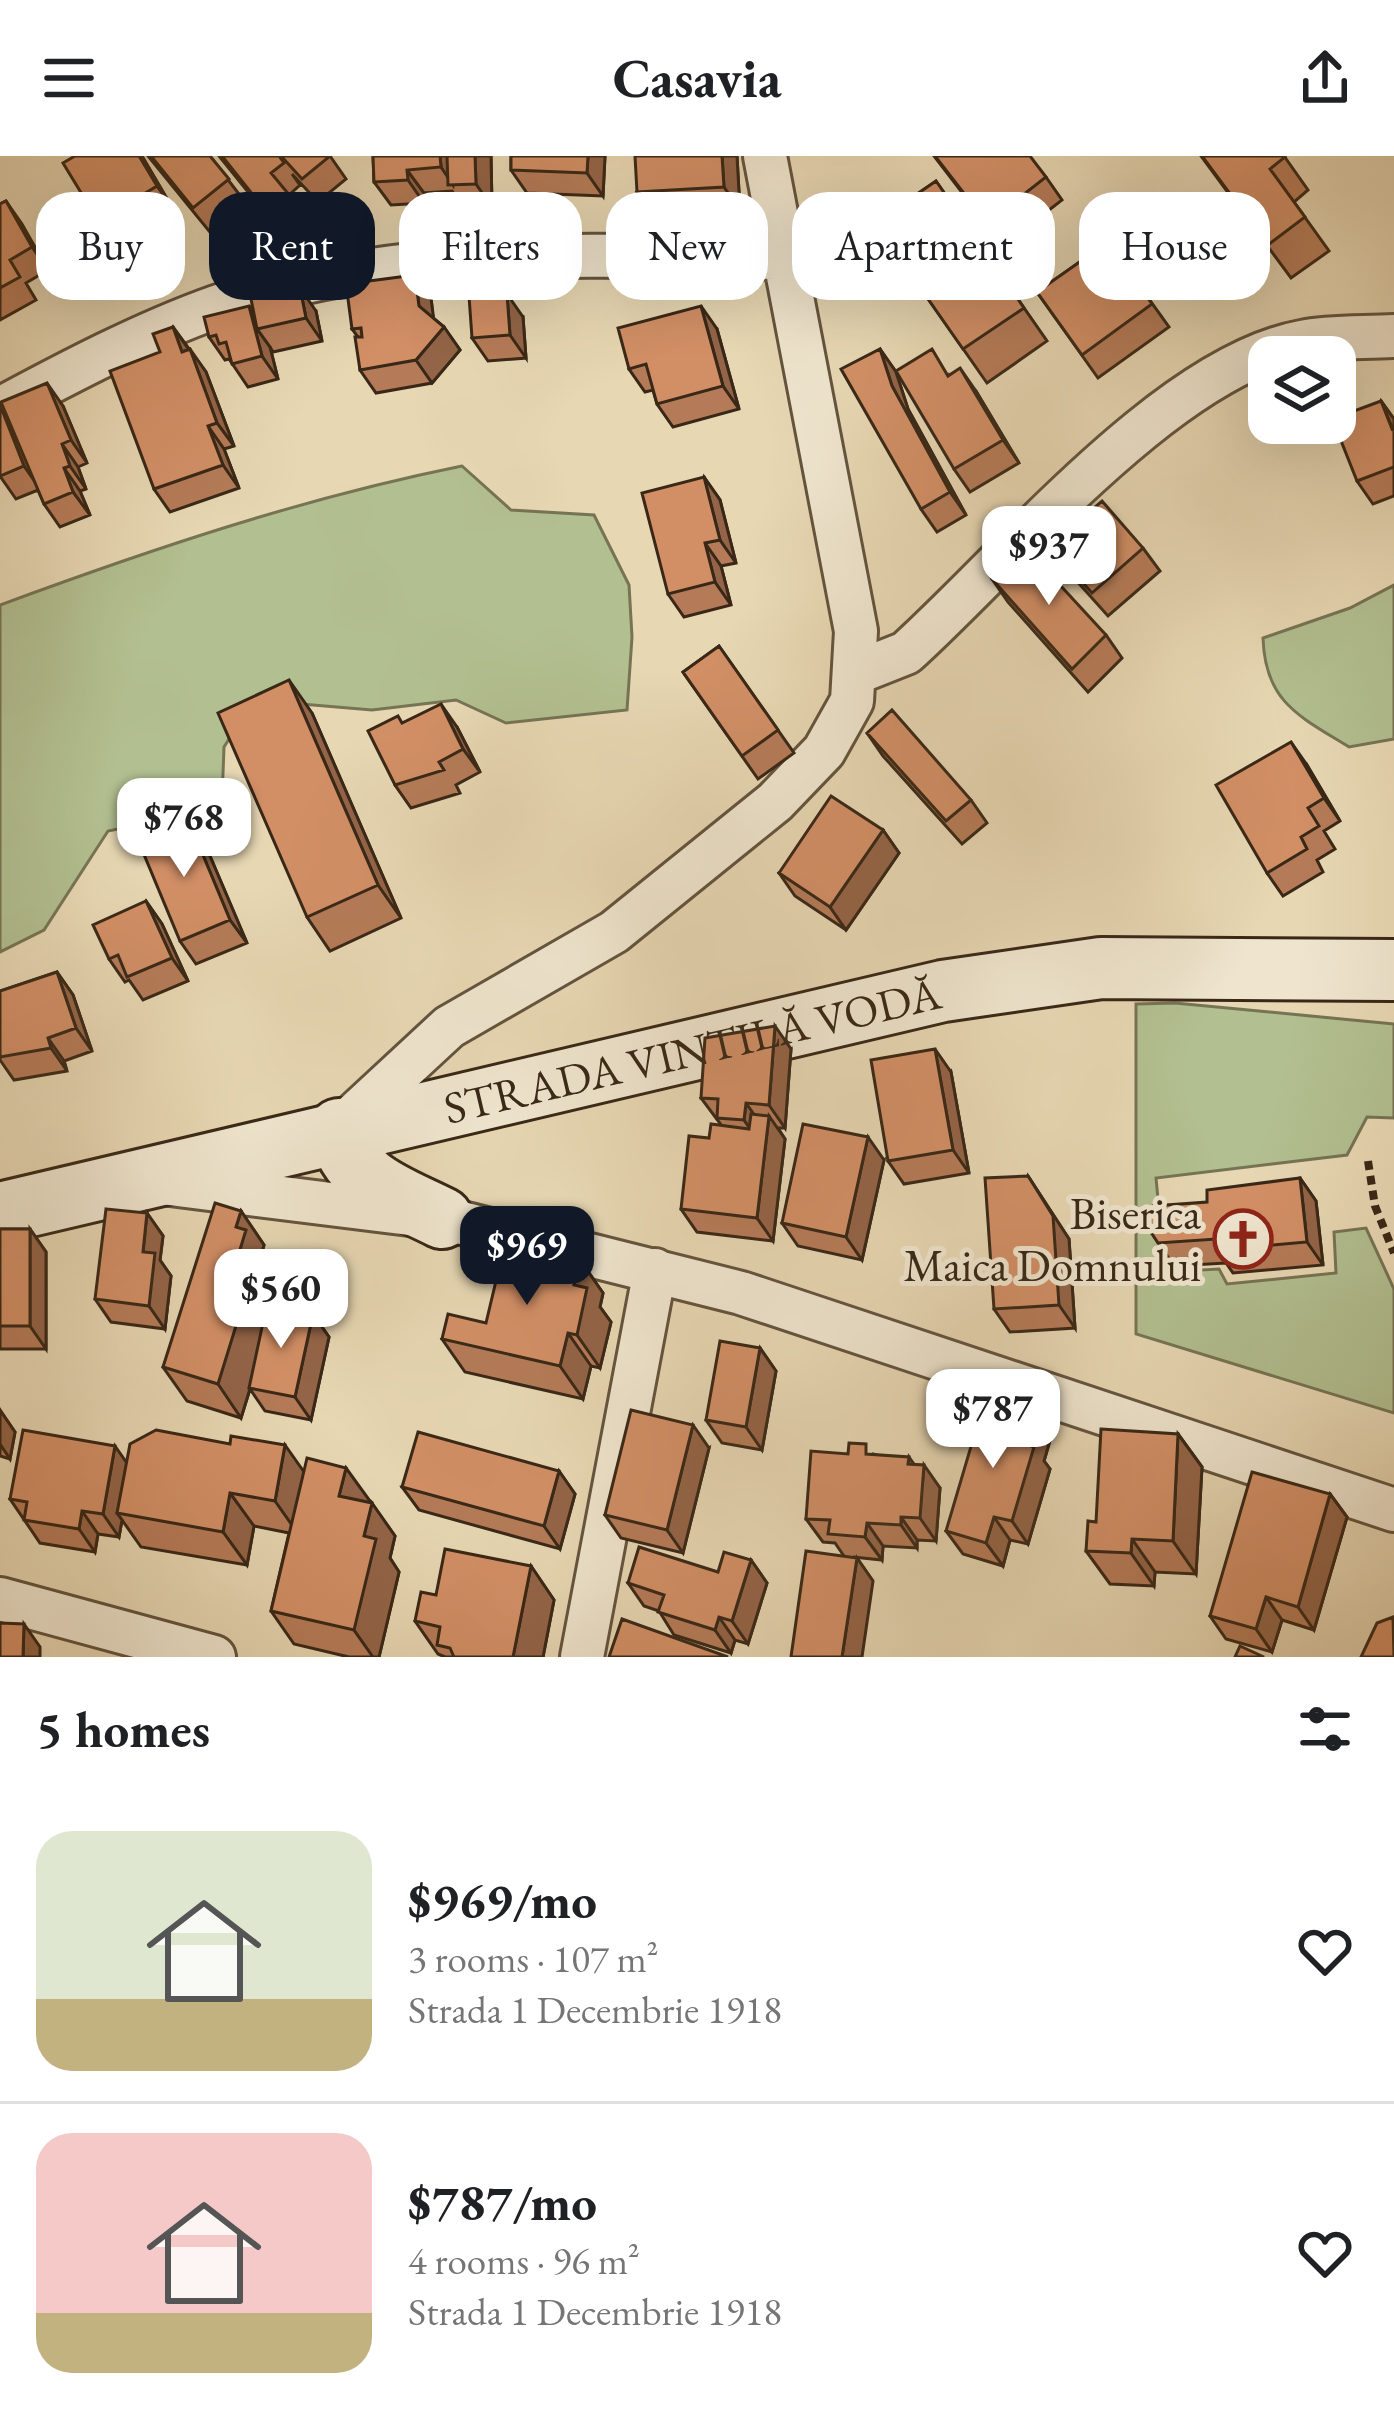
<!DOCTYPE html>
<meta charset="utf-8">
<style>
body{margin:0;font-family:"EB Garamond",serif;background:#f2f2f2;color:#202124;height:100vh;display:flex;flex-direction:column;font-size:45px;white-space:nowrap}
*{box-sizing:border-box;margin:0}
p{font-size:39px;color:#757577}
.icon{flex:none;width:66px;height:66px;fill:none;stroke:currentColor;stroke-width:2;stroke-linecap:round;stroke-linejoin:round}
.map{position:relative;height:1501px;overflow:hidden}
.panel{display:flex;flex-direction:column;background:#fff;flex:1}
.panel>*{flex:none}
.top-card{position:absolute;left:36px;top:36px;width:1323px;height:108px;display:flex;gap:24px}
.buttons{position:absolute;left:1248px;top:180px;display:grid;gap:24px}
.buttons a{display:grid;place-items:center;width:108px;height:108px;border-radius:24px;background:#fff;box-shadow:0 12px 48px #0002;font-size:60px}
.price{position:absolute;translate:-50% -102px;padding:0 27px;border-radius:24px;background:#fff;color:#222;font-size:39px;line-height:78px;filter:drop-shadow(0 3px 6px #0008)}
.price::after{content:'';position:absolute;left:50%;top:72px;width:36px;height:27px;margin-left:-18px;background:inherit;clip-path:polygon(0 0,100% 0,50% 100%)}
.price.current{background:#111827;color:#fff}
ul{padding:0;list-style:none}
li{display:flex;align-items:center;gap:36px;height:300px;padding:0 36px}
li+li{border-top:3px solid #e0e0e0}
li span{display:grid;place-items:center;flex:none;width:336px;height:240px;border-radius:36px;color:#555}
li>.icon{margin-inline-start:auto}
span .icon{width:144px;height:144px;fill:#fffc;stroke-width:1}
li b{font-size:51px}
h2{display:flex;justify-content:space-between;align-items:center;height:144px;padding:0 36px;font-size:51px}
.pill{padding:0 42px;border-radius:36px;background:#fff;box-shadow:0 12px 48px #0002;font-size:42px;line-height:108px}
.pill.current{background:#111827;color:#fff}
header{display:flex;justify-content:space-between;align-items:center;height:156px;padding:0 36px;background:#fff;font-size:54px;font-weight:700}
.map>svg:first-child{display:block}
.green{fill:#b2bf90;stroke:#767454;stroke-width:3}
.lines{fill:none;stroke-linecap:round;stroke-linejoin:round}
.street-casing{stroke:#64543e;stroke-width:48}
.secondary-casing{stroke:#392817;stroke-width:66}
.path{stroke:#392817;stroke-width:8;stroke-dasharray:9 6;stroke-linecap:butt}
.street{stroke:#efe5ce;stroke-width:42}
.secondary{stroke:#efe5ce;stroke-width:60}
.wall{fill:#b57b58;stroke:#392817;stroke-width:3}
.shaded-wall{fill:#936447;stroke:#392817;stroke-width:3}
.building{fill:#d28f66;stroke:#392817;stroke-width:3}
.labels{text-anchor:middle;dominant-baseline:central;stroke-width:10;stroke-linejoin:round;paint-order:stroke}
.street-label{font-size:45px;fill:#392817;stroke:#efe5ce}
.poi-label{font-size:45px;fill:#392817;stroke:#efe5ce;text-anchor:end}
</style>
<header><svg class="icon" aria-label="menu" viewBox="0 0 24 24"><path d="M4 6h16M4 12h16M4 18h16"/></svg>Casavia<svg class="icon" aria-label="share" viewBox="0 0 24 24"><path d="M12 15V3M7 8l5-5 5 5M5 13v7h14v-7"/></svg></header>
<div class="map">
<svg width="1394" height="1501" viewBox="0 0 1394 1501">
<rect width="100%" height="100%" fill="#e7d7b3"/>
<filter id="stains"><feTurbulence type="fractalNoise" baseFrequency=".00167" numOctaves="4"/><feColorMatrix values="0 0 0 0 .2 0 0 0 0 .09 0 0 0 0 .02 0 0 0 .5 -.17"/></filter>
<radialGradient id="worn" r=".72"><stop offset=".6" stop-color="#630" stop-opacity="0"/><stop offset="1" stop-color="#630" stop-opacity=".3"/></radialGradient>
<path class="green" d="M462 310 511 354 594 359 629 429 632 481 627 554 506 567 456 544 372 554 254 544 224 591 222 644 186 659 108 675 44 774 0 796V449C152 393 303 342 462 310Z
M1394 429V583L1349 591C1299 560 1265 546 1263 482L1350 452Z
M1175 847 1394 868V962L1367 961 1347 999 1156 1022 1165 1116 1219 1113 1227 1128 1336 1117 1334 1076 1366 1072 1394 1133V1257L1136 1178V848Z"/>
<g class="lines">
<g class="street-casing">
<path id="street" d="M0 253C69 216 143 177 216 151 396 88 595 100 782 102
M858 516 906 497C1008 405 1167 211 1302 186 1331 180 1364 182 1394 180
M339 973 449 871 614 776 775 646 824 595 852 545 856 475 765 0
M170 1028 442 1062 741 1137 1394 1354
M0 1443 214 1501
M582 1501 655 1114"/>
</g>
<g class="secondary-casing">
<g id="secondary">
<path d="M339 973C348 1026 399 1040 442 1062"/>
<path id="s1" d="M0 1057 943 835 1101 812 1394 814"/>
</g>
</g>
<path class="path" d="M1368 1005 1375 1050 1394 1097"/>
<use href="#street" class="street"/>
<use href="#secondary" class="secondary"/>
</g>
<path class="wall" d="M142 0 173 53 153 65 182 115 144 137 128 114Z
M148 0H210L245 46 209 75Z
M219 0H330L346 23 318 46 292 18 300 29 289 39 307 64 285 82Z
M373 0H491L492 51 464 52 452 35 424 37V47L391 49 374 26Z
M511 0H605L603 40 527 37 511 14Z
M737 0 740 54 653 59 637 36Z
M934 0 1046 21 1062 44 1003 90Z
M1201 0H1284L1308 34 1294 46 1329 95 1291 122Z
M936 25 1047 185 987 227 875 67Z
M6 45 48 114 26 127 36 144 0 164V48Z
M1108 86 1169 171 1098 222 1037 136Z
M431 142 433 162 444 171 460 194 432 227 376 237 360 214 358 181 352 173Z
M316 155 322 185 273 196 270 191 278 223 248 231 229 203 225 204 209 181 254 156Z
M523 161 526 202 488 205 472 182Z
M173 171 206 216 234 290 224 293 239 332 170 356 154 333 160 196Z
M717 173 739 253 673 271 657 248 653 234 645 236 629 213Z
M880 193 896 216 908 253 966 359 937 376 921 353Z
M950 219 976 235 1019 307 970 336 954 313Z
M1381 245 1394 263V340L1373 348 1357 325Z
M63 250 87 307 78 311 86 333 80 335 90 359 60 371 44 348 38 334 16 343 0 320 5 255Z
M704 321 720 344 736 407 721 410 731 449 684 461 668 438Z
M1050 390 1143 392 1160 415 1108 460 1066 413Z
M992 423 1106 479 1122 502 1088 536 1008 446Z
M719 490 794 597 758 623 683 516Z
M312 557 401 762 330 795 307 761Z
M403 567 457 571 480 616 456 629 460 637 411 652 395 629Z
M867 577 971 644 987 667 962 688 883 600Z
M1307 609 1340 665 1324 675 1335 693 1317 704 1323 716 1283 740 1267 717Z
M188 663 204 686 247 787 196 808 180 785Z
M883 674 899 697 846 774 795 740 779 717Z
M146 745 162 768 188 825 143 844 129 824 125 826 109 803Z
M57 816 73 839 92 895 64 905 67 915 14 924 0 904V835Z
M791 893 785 972H778L785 983 773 1085 697 1076 681 1053 709 982 722 970 701 942Z
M951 916 969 1017 904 1028 888 1005Z
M884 1004 862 1104 798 1090 782 1067Z
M1028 1020 1069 1083 1075 1172 1010 1176 994 1153Z
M1300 1022 1316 1045 1323 1109 1233 1117 1226 1107 1174 1110 1147 1070 1207 1046Z
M241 1055 264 1089 262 1096 269 1107 267 1116 280 1135 276 1150 313 1158 329 1181 311 1264 265 1255 250 1233 241 1262 187 1245 163 1211Z
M147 1057 163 1080 160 1104 171 1120 165 1173 111 1166 95 1143Z
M0 1073H30L46 1096V1193H0Z
M580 1104 603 1137 600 1151 611 1166 600 1212 591 1210 583 1243 465 1216 442 1183 486 1167Z
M760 1192 776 1215 762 1294 722 1287 706 1264Z
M0 1254 15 1276 10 1303 0 1300Z
M1178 1278 1202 1311 1196 1418 1155 1416 1154 1430 1110 1428 1086 1395 1096 1366Z
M1051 1281 1044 1305 1050 1313 1028 1388 1010 1384 1003 1410 963 1398 946 1375Z
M709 1292 683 1397 621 1382 605 1359Z
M873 1298 914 1309 940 1332 936 1385 917 1384V1392L883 1390 882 1404 853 1401 857 1402 873 1425 844 1400 835 1387 823 1386 806 1363Z
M127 1306 304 1316 370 1345 395 1380 390 1402 399 1416 379 1501H349L294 1488 271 1455 289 1377 254 1370 247 1409 141 1391 122 1364 119 1381 98 1378 95 1396 40 1387 10 1343Z
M559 1315 575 1338 560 1393 419 1354 402 1331Z
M1330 1338 1347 1361 1314 1474 1282 1464 1272 1496 1226 1483 1210 1460Z
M751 1404 767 1427 748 1488 735 1484 731 1497 674 1479 659 1455 644 1450 628 1427 718 1416Z
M531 1410 554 1444 543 1501H445L438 1498 415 1465 436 1439Z"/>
<path class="shaded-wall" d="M139 0H142L173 53 157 30Z
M440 0H455L453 29 441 11Z
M475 0H491L492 51 476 28Z
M588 0H605L603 40 587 17Z
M722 0H737L740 54 724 31Z
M407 14 424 37V47L408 24Z
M137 42 153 65 182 115 166 92Z
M6 45 22 68 48 114 32 91Z
M415 119 431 142 435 173 419 150Z
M300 132 316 155 322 185 306 162Z
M507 138 523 161 526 202 510 179Z
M249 150 264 171 257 173 270 191 278 223 262 200Z
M701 150 717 173 739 253 723 230Z
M173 171 189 194 182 196Z
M444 171 460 194 432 227 416 204Z
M190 193 206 216 234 290 217 267Z
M880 193 896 216 908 253 966 359 950 336 892 230Z
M960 212 976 235 1019 307 1003 284Z
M47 227 63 250 87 307 71 284Z
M1381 245 1394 263V276Z
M0 248 15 270 40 333 24 310Z
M208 270 224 293 239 332 223 309Z
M62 288 78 311 86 333 70 310Z
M64 312 80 335 90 359 73 336Z
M704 321 720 344 736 407 720 384Z
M705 387 721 410 731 449 715 426Z
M289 524 312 557 401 762 378 729Z
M441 548 457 571 480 616 463 593Z
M1291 586 1307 609 1340 665 1324 642Z
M188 663 204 686 247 787 230 764Z
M883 674 899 697 846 774 830 751Z
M146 745 162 768 188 825 172 802Z
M57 816 73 839 92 895 76 872Z
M775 870 791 893 785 972 769 949Z
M48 882 64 905 67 915 51 892Z
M935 893 951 916 969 1017 953 994Z
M746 947 762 970 760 987 744 964Z
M769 960 785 983 773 1085 757 1062Z
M868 981 884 1004 862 1104 846 1081Z
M1028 1020 1069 1083 1075 1172 1059 1149Z
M1300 1022 1316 1045 1323 1109 1307 1086Z
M241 1055 264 1089 262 1096 269 1107 267 1116 280 1135 241 1262 218 1228 239 1097 236 1071Z
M147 1057 163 1080 160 1104 171 1120 165 1173 149 1150 143 1096Z
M30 1073 46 1096V1193L30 1170Z
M580 1104 603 1137 600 1151 611 1166 600 1212 577 1179 574 1129Z
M313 1158 329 1181 311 1264 295 1241Z
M568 1177 591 1210 583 1243 560 1210Z
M760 1192 776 1215 762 1294 746 1271Z
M0 1254 15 1276 10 1303 0 1288Z
M1035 1258 1051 1281 1044 1305 1050 1313 1028 1388 1012 1365 1026 1288Z
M693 1269 709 1292 683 1397 667 1374Z
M1178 1278 1202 1311 1196 1418 1173 1385Z
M285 1289 309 1323 299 1379 275 1345Z
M115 1290 131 1313 117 1357 122 1364 119 1381 103 1358Z
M909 1301 923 1321 924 1309 940 1332 936 1385 920 1362 908 1308Z
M346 1312 370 1345 363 1373 339 1340Z
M559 1315 575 1338 560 1393 544 1370Z
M230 1337 254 1370 247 1409 223 1376Z
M1330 1338 1347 1361 1314 1474 1298 1451Z
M372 1347 395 1380 390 1402 399 1416 379 1501H373L354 1474 364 1380Z
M82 1355 98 1378 95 1396 79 1373Z
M901 1361 917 1384V1392L901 1369Z
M994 1361 1010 1384 1003 1410 986 1387Z
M867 1367 883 1390 882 1404 865 1381Z
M1132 1383 1155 1416 1154 1430 1131 1397Z
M857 1402 873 1425 862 1501H842Z
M751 1404 767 1427 748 1488 732 1465Z
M531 1410 554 1444 543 1501H513Z
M1266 1441 1282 1464 1272 1496 1256 1473Z
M719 1461 735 1484 731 1497 715 1474Z
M24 1468 40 1491V1501H23Z"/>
<path class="building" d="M75 0H139L157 30 137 42 166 92 128 114 63 7Z
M151 0H210L229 23 193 52Z
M222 0H279L284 7 271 17 291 41 269 59Z
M281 0H330L302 23Z
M373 0H440L441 11 407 14 408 24 374 26Z
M447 0H475L476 28 448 29Z
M511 0H588L587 17 511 14Z
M635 0H722L724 31 637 36Z
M935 0H1030L1046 21 987 67Z
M1202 0H1284L1285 1 1270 13 1305 61 1268 89Z
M936 25 1024 152 963 193 875 67Z
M6 45 32 91 10 104 20 121 0 132V48Z
M1108 86 1152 148 1082 199 1037 136Z
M415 119 419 150 444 171 416 204 360 214 355 181H362L361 172 352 173 346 128Z
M490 125 491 139 507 138 510 179 472 182 468 126Z
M300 132 306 162 257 173 251 143Z
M249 150 262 200 232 208 226 186 219 188 216 179 209 181 204 161Z
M701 150 723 230 657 248 646 208 629 213 618 172Z
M173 171 182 196 190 193 217 267 208 270 223 309 154 333 110 215 160 196 153 178Z
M880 193 892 230 950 336 921 353 841 213Z
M932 193 948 220 960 212 1003 284 954 313 896 215Z
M47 227 71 284 62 288 70 310 64 312 73 336 44 348 1 246Z
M1381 245 1392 273 1394 272V311L1357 325 1334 267 1335 262Z
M0 249 24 310 0 320Z
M704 321 720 384 705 387 715 426 668 438 642 337Z
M1102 345 1143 392 1092 437 1050 390Z
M1024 390 1106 479 1072 513 992 423Z
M719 490 778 574 742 600 683 516Z
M289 524 378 729 307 761 218 557Z
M441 548 463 593 439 606 444 614 395 629 368 575 398 560 402 567Z
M892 554 971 644 946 665 867 577Z
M1291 586 1324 642 1308 652 1319 670 1301 681 1307 693 1267 717 1216 629Z
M831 640 883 674 830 751 779 717Z
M188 663 230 764 180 785 138 684Z
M146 745 172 802 127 821 118 799 109 803 93 769Z
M57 816 76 872 48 882 51 892 0 901V835Z
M775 870 769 949 746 947 744 964 717 962 718 943 701 942 705 882Z
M935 893 953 994 888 1005 871 904Z
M751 958 769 960 757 1062 681 1053 689 980 709 982 711 968 749 973Z
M803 968 868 981 846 1081 782 1067Z
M1028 1020 1053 1060 1059 1149 994 1153 985 1022Z
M1300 1022 1307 1086 1217 1094 1216 1083 1158 1087 1147 1070 1153 1050 1207 1046V1034Z
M215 1047 241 1055 236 1071 246 1074 239 1097 257 1102 218 1228 163 1211Z
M106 1053 147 1057 143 1096 155 1097 149 1150 95 1143Z
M0 1073H30V1170H0Z
M505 1087 580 1104 574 1129 587 1132 577 1179 568 1177 560 1210 442 1183 448 1158 486 1167Z
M267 1148 313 1158 295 1241 249 1232Z
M720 1185 760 1192 746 1271 706 1264Z
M985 1243 1035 1258 1026 1288 1034 1291 1012 1365 994 1361 986 1387 946 1375Z
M631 1254 693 1269 667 1374 605 1359Z
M1101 1273 1178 1278 1173 1385 1132 1383 1131 1397 1086 1395 1088 1365 1096 1366Z
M23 1274 115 1290 103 1358 82 1355 79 1373 24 1364 27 1346 10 1343Z
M156 1274 230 1288 231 1280 285 1289 275 1345 230 1337 223 1376 117 1357 130 1288Z
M418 1276 559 1315 544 1370 402 1331Z
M849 1287 866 1288V1298L909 1301 908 1308 924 1309 920 1362 901 1361V1369L867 1367 865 1381 828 1378 830 1364 806 1363 811 1295 848 1298Z
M307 1302 346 1312 339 1340 372 1347 364 1380 376 1383 354 1474 271 1455Z
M1252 1316 1330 1338 1298 1451 1266 1441 1256 1473 1210 1460Z
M639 1391 718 1416 724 1396 751 1404 732 1465 719 1461 715 1474 658 1456 664 1439 628 1427Z
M445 1393 531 1410 513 1501H454L450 1492 437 1489 440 1471 415 1465 421 1436 436 1439Z
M806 1395 857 1402 842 1501H791Z
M1393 1461 1394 1501H1361L1377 1467Z
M622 1463 728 1501H609Z
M0 1467 24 1468 23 1501H0Z
M1240 1490 1264 1501H1235Z"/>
<defs>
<g id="church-ring" transform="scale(3)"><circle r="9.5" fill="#efe5ce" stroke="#8f2418" stroke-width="1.5"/><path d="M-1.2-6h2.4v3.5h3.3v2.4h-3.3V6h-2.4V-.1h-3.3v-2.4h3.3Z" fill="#8f2418"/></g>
</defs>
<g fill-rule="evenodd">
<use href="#church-ring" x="1243" y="1083"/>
</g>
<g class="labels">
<g class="street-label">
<text stroke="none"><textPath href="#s1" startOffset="711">STRADA VINTILĂ VODĂ</textPath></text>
</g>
<g class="poi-label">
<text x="1201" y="1057">Biserica<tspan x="1201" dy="52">Maica Domnului</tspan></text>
</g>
</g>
<rect width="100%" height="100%" filter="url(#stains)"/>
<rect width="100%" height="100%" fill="url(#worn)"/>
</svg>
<div class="buttons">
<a><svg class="icon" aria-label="layers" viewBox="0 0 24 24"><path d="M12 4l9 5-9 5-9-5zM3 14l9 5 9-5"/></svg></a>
</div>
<b class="price" style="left:1049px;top:452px">$937</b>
<b class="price" style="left:184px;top:724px">$768</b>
<b class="price current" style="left:527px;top:1152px">$969</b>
<b class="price" style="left:281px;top:1195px">$560</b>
<b class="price" style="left:993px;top:1315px">$787</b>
<div class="top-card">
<a class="pill">Buy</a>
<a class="pill current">Rent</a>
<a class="pill">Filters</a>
<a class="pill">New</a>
<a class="pill">Apartment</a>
<a class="pill">House</a>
</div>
</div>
<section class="panel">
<h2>5 homes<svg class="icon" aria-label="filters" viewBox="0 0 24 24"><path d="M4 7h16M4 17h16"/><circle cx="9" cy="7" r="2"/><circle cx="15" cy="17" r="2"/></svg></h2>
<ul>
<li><span style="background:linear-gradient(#dfe7d0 70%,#c2b280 0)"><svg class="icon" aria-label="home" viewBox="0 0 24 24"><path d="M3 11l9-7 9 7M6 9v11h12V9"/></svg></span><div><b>$969/mo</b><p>3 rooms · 107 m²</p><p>Strada 1 Decembrie 1918</p></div><svg class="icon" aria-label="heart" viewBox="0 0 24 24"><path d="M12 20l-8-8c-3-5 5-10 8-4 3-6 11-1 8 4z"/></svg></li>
<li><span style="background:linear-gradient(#f6c9c9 75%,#c2b280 0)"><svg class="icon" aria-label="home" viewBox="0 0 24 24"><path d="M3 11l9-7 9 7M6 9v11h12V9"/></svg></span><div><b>$787/mo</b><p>4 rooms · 96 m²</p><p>Strada 1 Decembrie 1918</p></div><svg class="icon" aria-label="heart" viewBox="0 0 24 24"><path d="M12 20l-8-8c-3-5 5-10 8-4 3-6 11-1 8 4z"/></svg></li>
</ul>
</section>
